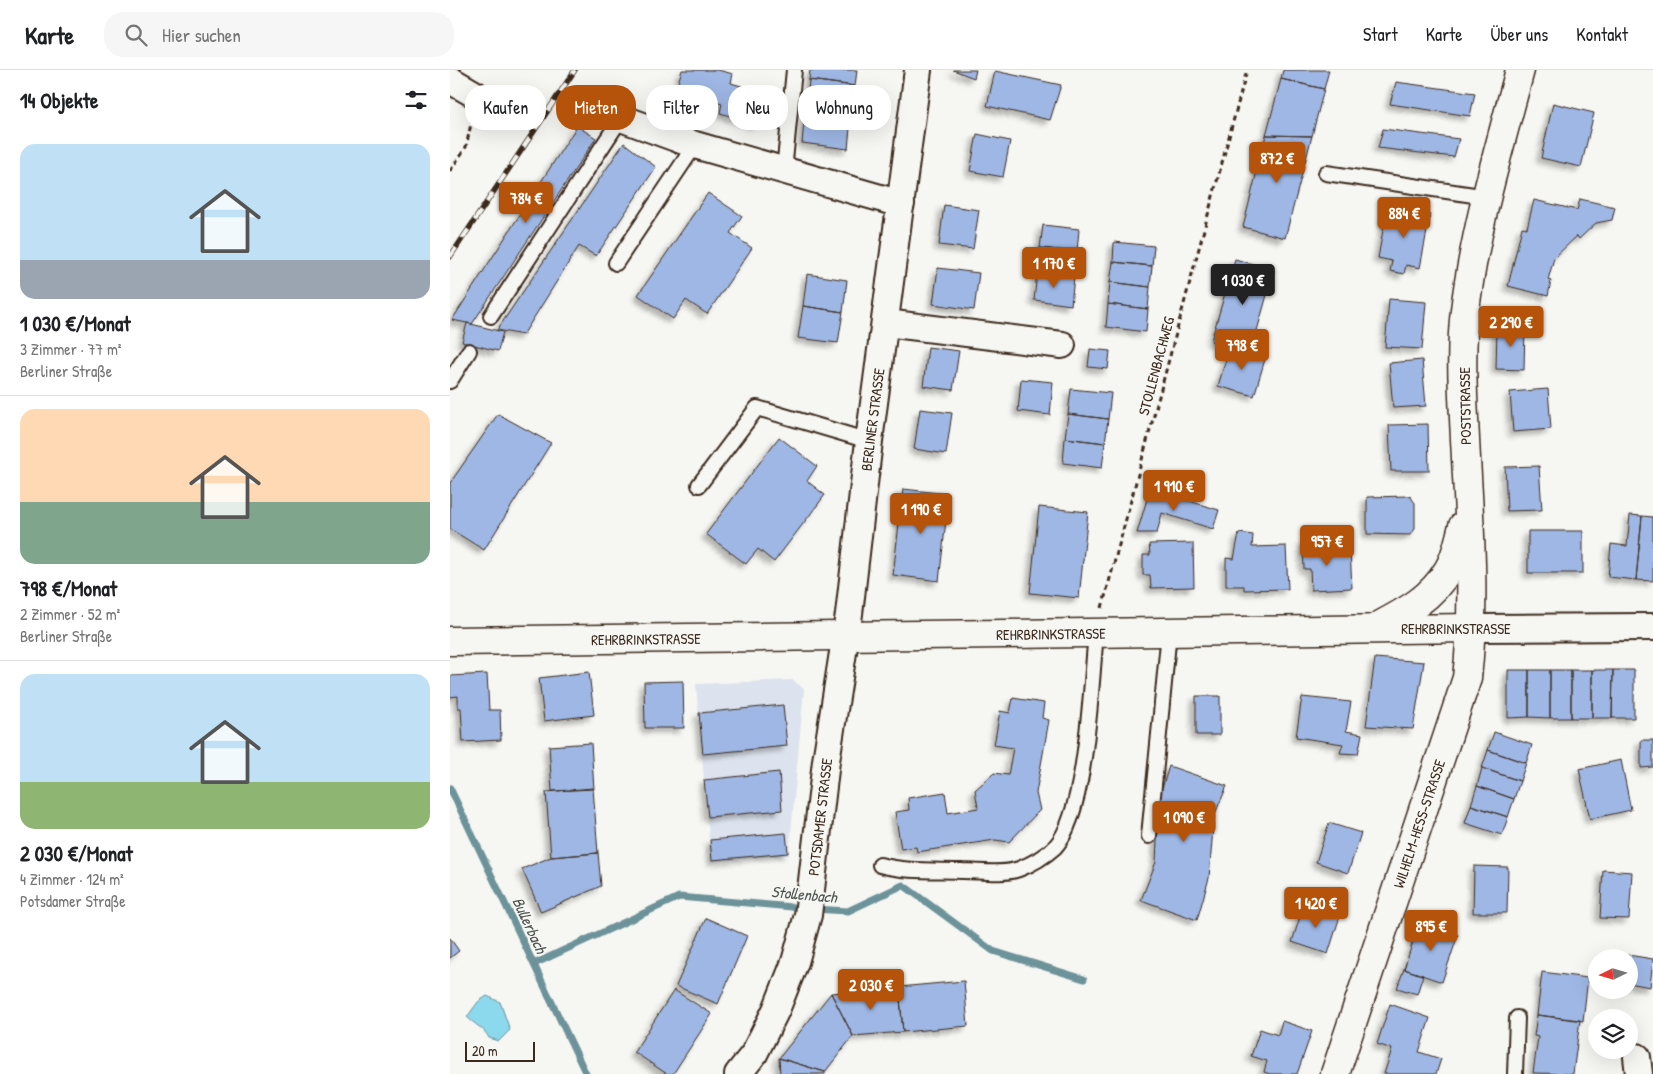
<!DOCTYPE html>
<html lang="de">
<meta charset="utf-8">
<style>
body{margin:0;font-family:"Patrick Hand",sans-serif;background:#f6f6f6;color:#202124;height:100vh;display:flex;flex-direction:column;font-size:19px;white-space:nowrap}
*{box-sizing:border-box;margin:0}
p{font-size:16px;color:#757577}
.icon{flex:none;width:28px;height:28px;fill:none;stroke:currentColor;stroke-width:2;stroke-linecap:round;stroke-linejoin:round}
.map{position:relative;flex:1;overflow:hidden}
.drawer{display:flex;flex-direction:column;background:#fff;width:450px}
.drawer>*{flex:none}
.hud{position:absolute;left:15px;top:15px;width:475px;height:45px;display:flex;gap:10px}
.needle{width:32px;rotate:265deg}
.tools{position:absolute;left:1138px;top:879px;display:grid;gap:10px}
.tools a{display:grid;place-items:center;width:50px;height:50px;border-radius:50%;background:#fff;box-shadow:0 5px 20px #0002;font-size:25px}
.scale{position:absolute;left:15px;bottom:12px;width:70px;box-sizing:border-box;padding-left:5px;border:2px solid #3b2a1e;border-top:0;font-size:14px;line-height:18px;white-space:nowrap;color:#3b2a1e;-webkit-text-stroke:4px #f6f6f2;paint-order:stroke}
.price{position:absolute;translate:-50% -42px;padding:0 11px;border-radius:5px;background:#b45309;color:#fff;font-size:16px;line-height:32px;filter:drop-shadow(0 1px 2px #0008)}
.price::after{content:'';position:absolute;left:50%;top:30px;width:15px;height:11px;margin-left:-8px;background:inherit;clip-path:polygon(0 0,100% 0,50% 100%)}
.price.selected{background:#222;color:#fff}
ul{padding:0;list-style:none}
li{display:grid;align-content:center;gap:10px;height:265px;padding:0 20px}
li+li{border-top:1px solid #e0e0e0}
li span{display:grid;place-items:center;height:155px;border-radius:15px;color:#555}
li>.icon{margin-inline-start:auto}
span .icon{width:90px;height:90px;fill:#fffc;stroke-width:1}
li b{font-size:21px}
h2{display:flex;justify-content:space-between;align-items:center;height:60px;padding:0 20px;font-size:21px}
.tag{padding:0 18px;border-radius:20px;background:#fff;box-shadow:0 5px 20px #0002;font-size:18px;line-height:45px}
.tag.selected{background:#b45309;color:#fff}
header{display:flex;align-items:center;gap:30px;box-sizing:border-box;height:70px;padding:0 25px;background:#fff;border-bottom:1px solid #e0e0e0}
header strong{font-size:24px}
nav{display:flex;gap:28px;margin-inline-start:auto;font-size:18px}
.search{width:350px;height:45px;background:#f6f6f6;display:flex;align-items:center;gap:12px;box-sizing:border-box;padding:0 18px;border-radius:20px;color:#757577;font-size:19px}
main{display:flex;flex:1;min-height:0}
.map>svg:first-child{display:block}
.built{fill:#dce3ee}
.water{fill:#8cd8ec;stroke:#6c929a}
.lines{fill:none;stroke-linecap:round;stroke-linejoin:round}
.stream{stroke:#6c929a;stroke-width:7}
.building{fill:#9eb7e4;stroke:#3b2a1e;filter:url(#shadow)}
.service-casing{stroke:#3b2a1e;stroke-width:18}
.minor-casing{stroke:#3b2a1e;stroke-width:30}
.secondary-casing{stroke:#3b2a1e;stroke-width:31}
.path{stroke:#3b2a1e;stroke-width:3;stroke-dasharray:5 4;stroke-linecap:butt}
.service{stroke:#f6f6f2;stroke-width:14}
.minor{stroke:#f6f6f2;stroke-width:26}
.secondary{stroke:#f6f6f2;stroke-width:28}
.rail-casing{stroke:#3b2a1e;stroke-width:5.5}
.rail{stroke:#f6f6f2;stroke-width:4;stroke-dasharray:11;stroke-linecap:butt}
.labels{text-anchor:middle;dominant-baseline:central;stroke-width:4;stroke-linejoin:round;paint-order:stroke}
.street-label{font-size:15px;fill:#3b2a1e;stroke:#f6f6f2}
.water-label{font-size:16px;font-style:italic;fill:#4f5652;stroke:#f6f6f2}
</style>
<header>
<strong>Karte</strong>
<div class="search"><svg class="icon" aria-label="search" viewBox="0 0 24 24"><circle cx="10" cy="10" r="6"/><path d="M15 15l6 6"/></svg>Hier suchen</div>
<nav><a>Start</a><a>Karte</a><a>Über uns</a><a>Kontakt</a></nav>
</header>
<main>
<section class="drawer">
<h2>14 Objekte<svg class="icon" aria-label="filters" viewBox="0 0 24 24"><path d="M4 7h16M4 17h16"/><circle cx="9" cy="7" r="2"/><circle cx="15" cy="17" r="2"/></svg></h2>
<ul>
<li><span style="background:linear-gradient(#bfe0f5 75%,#9aa5b1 0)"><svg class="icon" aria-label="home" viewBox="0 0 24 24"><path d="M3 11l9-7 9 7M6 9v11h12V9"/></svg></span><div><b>1 030 €/Monat</b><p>3 Zimmer · 77 m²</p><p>Berliner Straße</p></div></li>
<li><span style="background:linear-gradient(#ffd9b3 60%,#7fa58c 0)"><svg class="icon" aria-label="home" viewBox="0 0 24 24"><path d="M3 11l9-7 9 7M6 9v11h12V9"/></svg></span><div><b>798 €/Monat</b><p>2 Zimmer · 52 m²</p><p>Berliner Straße</p></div></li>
<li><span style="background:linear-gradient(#bfe0f5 70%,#8fb573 0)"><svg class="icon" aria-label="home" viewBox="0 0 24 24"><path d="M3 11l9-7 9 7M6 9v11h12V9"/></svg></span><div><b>2 030 €/Monat</b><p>4 Zimmer · 124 m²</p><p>Potsdamer Straße</p></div></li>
</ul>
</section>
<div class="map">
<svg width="1203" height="1004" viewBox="0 0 1203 1004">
<defs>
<filter id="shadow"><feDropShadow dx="-4.5" dy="4.5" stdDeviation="2.5" flood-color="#0004"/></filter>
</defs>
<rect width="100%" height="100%" fill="#f6f6f2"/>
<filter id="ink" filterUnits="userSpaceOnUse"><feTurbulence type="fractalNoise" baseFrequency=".02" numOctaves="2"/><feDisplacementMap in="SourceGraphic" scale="10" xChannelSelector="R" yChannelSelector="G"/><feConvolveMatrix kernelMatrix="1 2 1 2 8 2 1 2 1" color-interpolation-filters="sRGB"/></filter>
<g filter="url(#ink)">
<path class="built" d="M343 610 354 619 339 785 261 792 246 614Z"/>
<path class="water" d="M37 926 50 932 60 960 49 971 39 968C35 959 24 954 17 947L28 932Z"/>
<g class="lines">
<path class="stream" d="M0 718 136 1004
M364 839 398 841 453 815 543 881 634 909
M84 894 229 827 353 838"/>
</g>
<path class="building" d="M232 0H268L283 4 281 13 315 23 306 54 270 43 272 33 226 19Z
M360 0H407L405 16 359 10Z
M503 0H526L524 8Z
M833 0H879L874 19 831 9Z
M545 1 611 15 600 50 537 36Z
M831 9 874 19 862 66 816 65Z
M359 10 405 16 403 37 357 31Z
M946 12 1025 23 1020 46 940 34Z
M357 31 403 37 400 58 354 52Z
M1103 33 1144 43 1131 97 1091 88Z
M354 52 400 58 398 79 352 73Z
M127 56 146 68 22 254 2 250Z
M933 59 1009 69 1004 87 928 78Z
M527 64 560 71 553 107 520 101Z
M816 65 862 66 835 168 793 157Z
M174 73 206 97 146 186 129 176 73 265 47 260Z
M258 123 292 146 280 163 302 178 257 244 236 230 223 249 188 225Z
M1130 129 1165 137 1162 150 1146 153 1129 169 1127 166 1104 188 1098 210 1101 211 1098 226 1058 216 1072 157 1077 158 1084 130 1127 140Z
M494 135 529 140 523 179 489 175Z
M937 138 980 145 970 198 956 195 954 204 940 201 942 191 928 188Z
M593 155 629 159 627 182 590 178Z
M664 172 704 176 702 196 663 192Z
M590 178 627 182 624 207 587 203Z
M785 189 824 200 801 282 761 271Z
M663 192 702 196 700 217 660 212Z
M488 198 529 203 524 240 483 234Z
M587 203 624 207 621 235 584 230Z
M357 204 397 210 393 242 353 236Z
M660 212 700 217 698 239 658 234Z
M939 229 976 232 972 279 935 277Z
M658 234 698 239 696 262 656 257Z
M353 236 393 242 388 273 348 268Z
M17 253 53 262 48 281 12 272Z
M1047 256H1075L1074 300 1046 299Z
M780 276 816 286 804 326 768 316Z
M478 277 509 281 503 320 473 316Z
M640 279 660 281 658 299 638 297Z
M972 290 976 336 943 338 939 293Z
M571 309 603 312 600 345 568 341Z
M621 319 661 323 658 349 618 344Z
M1098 319 1101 359 1063 362 1060 322Z
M470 339 502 343 496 384 464 379Z
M48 344 101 373 34 480 0 459V413Z
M618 344 658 349 655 373 615 368Z
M978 354 979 401H941L939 355Z
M329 367 367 396 357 411 375 425 324 492 308 479 296 494 256 464Z
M615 368 655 373 652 398 613 393Z
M1089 396 1092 440 1057 441 1055 397Z
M453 419 499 424 489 511 443 505Z
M700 419 769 440 763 459 712 443 707 463H687Z
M960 426 965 433V459L960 465 917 464V427Z
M589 437 638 442 629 528 580 523Z
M1180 445 1192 446 1186 510 1158 507 1161 474 1177 476Z
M1192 446 1203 447V511L1186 510Z
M1078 461H1133V503H1078Z
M789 463 803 465 802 477 836 476 838 519 794 520V516H776V488L784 489Z
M869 470V480L900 479 902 518 861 520 860 499H854L853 471Z
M743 473 744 517 701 518 700 505H693V485H700L699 474Z
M925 588 974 592 963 659 916 656Z
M1058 600H1079V647L1058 648Z
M1079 600H1100V648L1079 647Z
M1100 600H1121V648H1100Z
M1121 600H1142V648H1121Z
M1142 600H1163L1162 648H1142Z
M1163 600H1184V648H1162Z
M139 602 144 645 94 651 89 608Z
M37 604 39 640H50L51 670 13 672 11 638H8V626L0 627V606Z
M233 611 234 658H195L194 612Z
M746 626H770V665H746Z
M852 627 901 632 896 661 912 664 908 684 890 683 893 674 846 667Z
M563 628 594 633 592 648 599 650 586 723 590 740 559 772 545 770 467 782 466 777 451 779 445 742 459 740 458 728 495 722 498 743 528 738 525 720 544 703 558 705 563 678 544 675 550 641 560 643Z
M333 635 337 676 253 684 249 643Z
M1044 662 1082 675 1076 693 1038 680Z
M1191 670H1203V697L1191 698Z
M141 673 144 719 102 721 99 676Z
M1038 680 1076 693 1070 711 1032 698Z
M1171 690 1181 740 1140 749 1129 699Z
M719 696 777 716 764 746 759 808 747 850 691 830 706 792 709 728Z
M1032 698 1070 711 1064 729 1027 716Z
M329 702 332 740 258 747 254 710Z
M1027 716 1064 729 1058 747 1021 735Z
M143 718 148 783 101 787 96 722Z
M1021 735 1058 747 1052 765 1015 753Z
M879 753 911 763 898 803 866 792Z
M336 763 338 783 262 790 260 770Z
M148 783 151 816 91 842 72 799 101 787Z
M1024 796 1058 797 1057 843H1023Z
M1153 800 1182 802 1179 849 1150 848Z
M854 834 890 846 878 884 842 872Z
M256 848 297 866 268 934 226 916Z
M969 853 1008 865 992 912 954 899Z
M0 868 9 881 0 888Z
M1178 885 1203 889 1200 917 1179 913Z
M954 899 973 905 967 924 947 918Z
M1092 902 1138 908 1133 951 1087 945Z
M514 911 518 956 453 962 449 917Z
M449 917 453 962 403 966 381 923Z
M224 920 262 944 223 1004H217L184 982Z
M381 923 403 966 375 1002 329 988Z
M940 934 980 948 969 982 991 989 986 1004H934L942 979 927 974Z
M1087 945 1130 950 1123 1004 1083 1003 1088 967 1084 966Z
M832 951 862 961 847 1004H820L814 1002 817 991 801 986 810 959 828 965Z
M329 988 375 1002V1004H330Z"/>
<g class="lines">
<g class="service-casing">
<path id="service" d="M334 101 344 0
M876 103 1037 127
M166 193 245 75
M41 246 171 48
M0 311 19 281
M249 415 307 338 419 371
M699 766 719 562
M430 795C456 802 485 800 513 801 530 801 553 805 569 799 582 794 595 786 605 777 637 743 641 612 646 563
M1065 1004 1067 948"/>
</g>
<g class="minor-casing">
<g id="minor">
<path d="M0 10 26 25"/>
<path d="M171 48 245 75 451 134"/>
<path d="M436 253 612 275"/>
<path d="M1023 558 1203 557"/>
<path d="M1187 987 1189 1004"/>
<path id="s1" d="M288 1004 304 984 326 940 345 892 358 845 376 691 399 544 419 371 468 0"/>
</g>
</g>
<g class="secondary-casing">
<g id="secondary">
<path d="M927 557C955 542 981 529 998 500 1006 488 1009 470 1013 456"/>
<path id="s2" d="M0 571 1023 558"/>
<path id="s3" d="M885 1004 1017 608C1026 527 1019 450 1015 369 1013 327 1010 282 1015 240 1025 159 1049 79 1070 0"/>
</g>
</g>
<path class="path" d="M0 101 16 77 22 49
M652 538 797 0"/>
<use href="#service" class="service"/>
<use href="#minor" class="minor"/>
<use href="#secondary" class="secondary"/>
<g class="rail-casing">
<path id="rail" d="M0 187 125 0"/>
</g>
<use href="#rail" class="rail"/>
</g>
</g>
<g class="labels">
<g class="street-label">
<text transform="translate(706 296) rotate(-75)">STOLLENBACHWEG</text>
<text transform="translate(1015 336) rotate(-91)">POSTSTRASSE</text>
<text stroke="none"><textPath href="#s1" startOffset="675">BERLINER STRASSE</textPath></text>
<text x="1006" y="558">REHRBRINKSTRASSE</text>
<text stroke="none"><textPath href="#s2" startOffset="601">REHRBRINKSTRASSE</textPath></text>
<text stroke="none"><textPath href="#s2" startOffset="196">REHRBRINKSTRASSE</textPath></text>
<text stroke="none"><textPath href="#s1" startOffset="274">POTSDAMER STRASSE</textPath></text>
<text stroke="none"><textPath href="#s3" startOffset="264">WILHELM-HESS-STRASSE</textPath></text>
</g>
<g class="water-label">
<text transform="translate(354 824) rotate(5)">Stollenbach</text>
<text transform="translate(80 855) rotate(65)">Bullerbach</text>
</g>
</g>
</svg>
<div class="tools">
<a><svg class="needle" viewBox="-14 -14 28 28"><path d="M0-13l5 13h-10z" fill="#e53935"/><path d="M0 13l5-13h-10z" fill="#757577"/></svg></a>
<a><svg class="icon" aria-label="layers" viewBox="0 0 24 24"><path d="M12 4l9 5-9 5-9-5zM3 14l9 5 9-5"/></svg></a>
</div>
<div class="scale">20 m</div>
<b class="price" style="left:827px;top:114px">872 €</b>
<b class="price" style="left:76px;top:154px">784 €</b>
<b class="price" style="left:954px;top:169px">884 €</b>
<b class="price" style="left:604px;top:219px">1 170 €</b>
<b class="price selected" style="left:793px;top:236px">1 030 €</b>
<b class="price" style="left:1061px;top:278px">2 290 €</b>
<b class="price" style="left:792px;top:301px">798 €</b>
<b class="price" style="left:724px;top:442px">1 910 €</b>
<b class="price" style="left:471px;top:465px">1 190 €</b>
<b class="price" style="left:877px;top:497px">957 €</b>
<b class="price" style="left:734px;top:773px">1 090 €</b>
<b class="price" style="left:866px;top:859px">1 420 €</b>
<b class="price" style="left:981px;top:882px">895 €</b>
<b class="price" style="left:421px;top:941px">2 030 €</b>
<div class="hud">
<a class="tag">Kaufen</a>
<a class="tag selected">Mieten</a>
<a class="tag">Filter</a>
<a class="tag">Neu</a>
<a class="tag">Wohnung</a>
</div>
</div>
</main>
